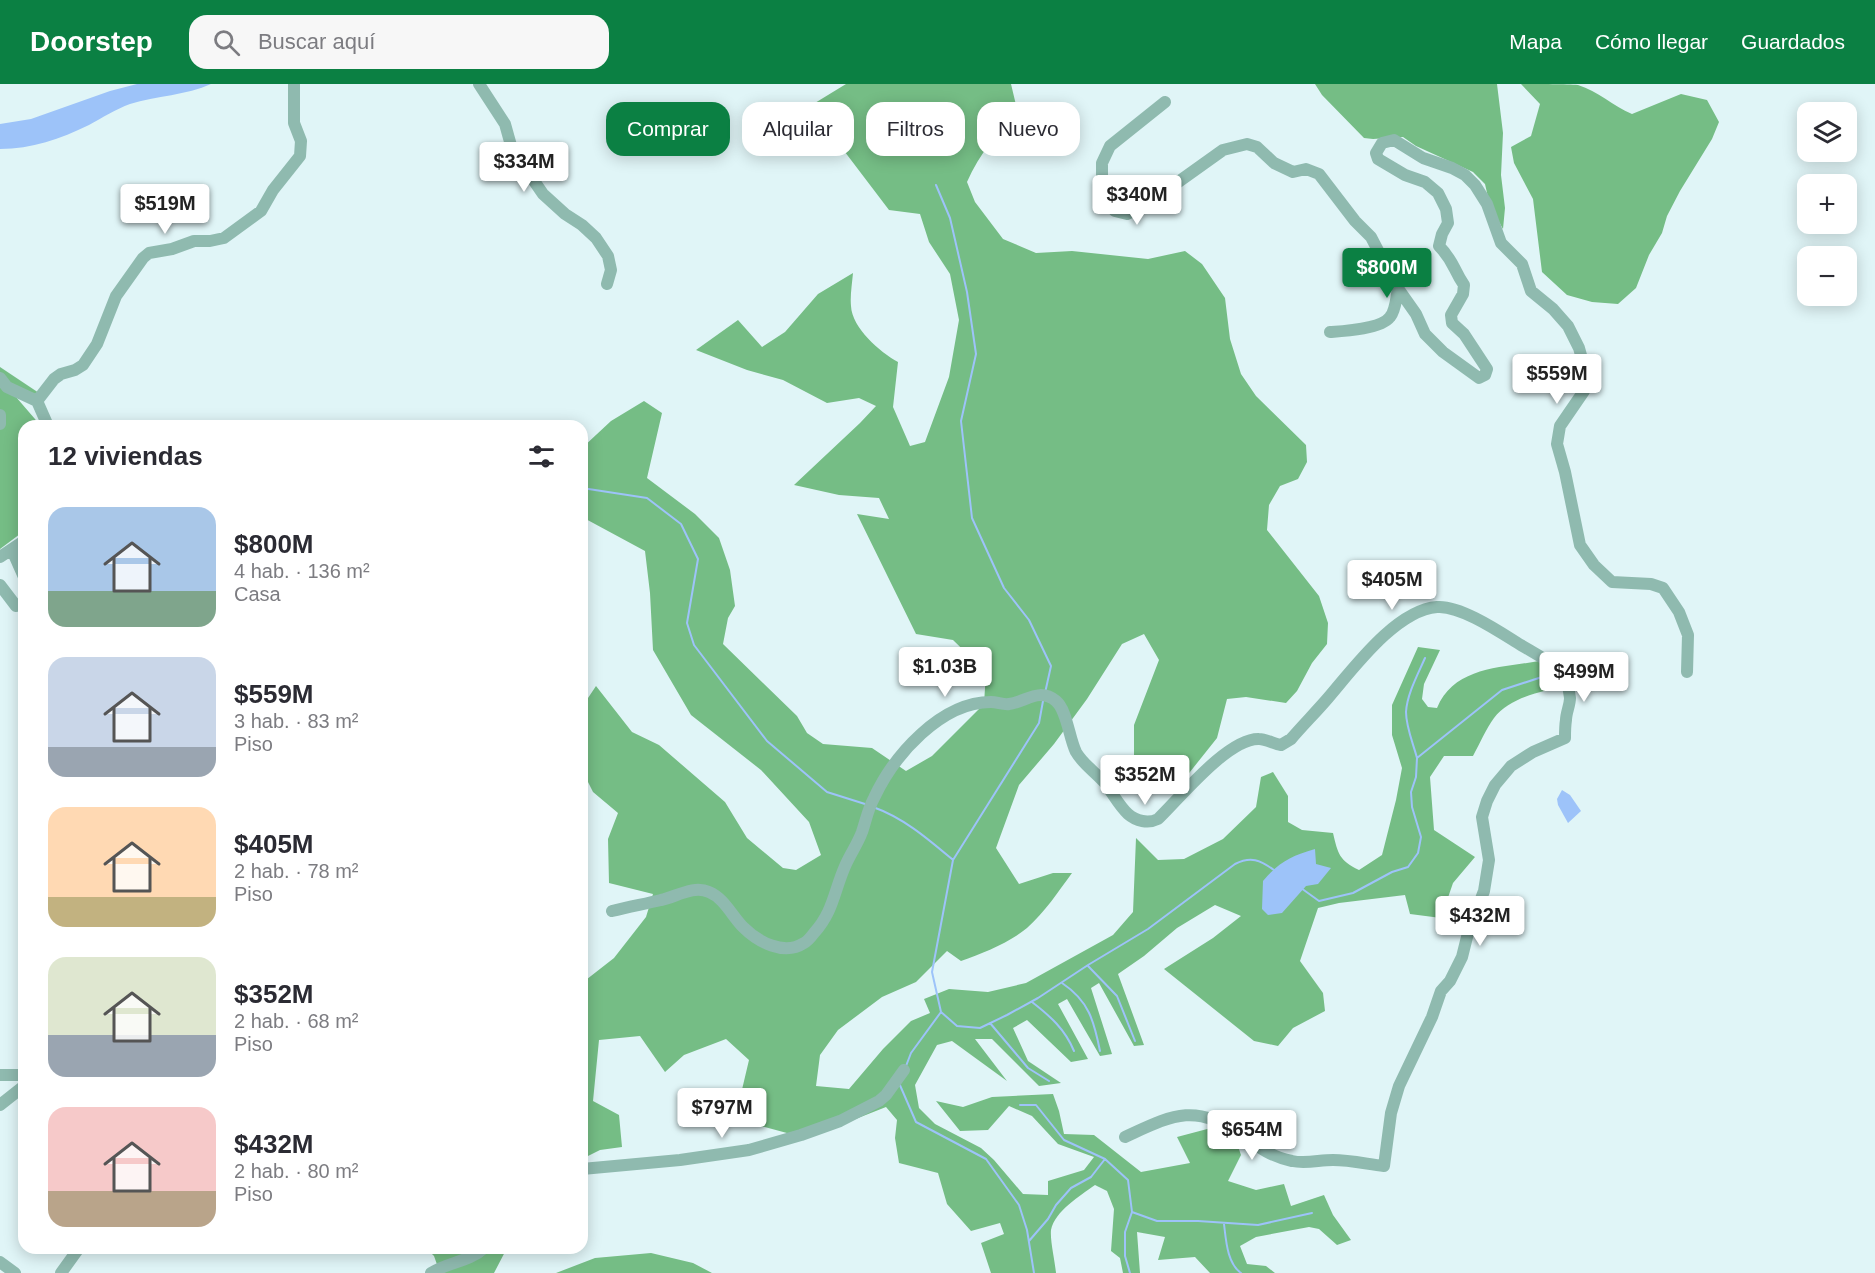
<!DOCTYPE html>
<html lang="es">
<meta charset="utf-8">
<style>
body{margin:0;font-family:Arial,sans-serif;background:#f7f7f7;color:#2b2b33;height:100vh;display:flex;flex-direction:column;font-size:22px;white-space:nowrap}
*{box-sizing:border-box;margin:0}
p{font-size:20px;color:#7c7c81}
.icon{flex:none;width:33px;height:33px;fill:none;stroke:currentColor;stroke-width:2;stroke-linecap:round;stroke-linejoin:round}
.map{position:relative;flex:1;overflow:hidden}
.details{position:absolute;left:18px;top:336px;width:570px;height:834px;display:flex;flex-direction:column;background:#fff;border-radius:18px;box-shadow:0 3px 15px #0003}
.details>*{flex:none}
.guide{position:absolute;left:606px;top:18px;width:570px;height:54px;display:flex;gap:12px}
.buttons{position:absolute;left:1797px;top:18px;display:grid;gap:12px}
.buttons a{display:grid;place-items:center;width:60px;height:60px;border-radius:12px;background:#fff;box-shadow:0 3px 15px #0003;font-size:30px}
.price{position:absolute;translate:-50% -51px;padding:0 14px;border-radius:6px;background:#fff;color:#222;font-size:20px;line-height:39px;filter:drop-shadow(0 2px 3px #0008)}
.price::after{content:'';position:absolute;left:50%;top:36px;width:18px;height:14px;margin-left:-9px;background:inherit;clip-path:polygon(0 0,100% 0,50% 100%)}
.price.on{background:#0b8043;color:#fff}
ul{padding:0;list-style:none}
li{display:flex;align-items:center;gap:18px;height:150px;padding:0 30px}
li span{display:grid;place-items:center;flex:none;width:168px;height:120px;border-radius:18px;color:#555}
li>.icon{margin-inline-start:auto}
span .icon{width:72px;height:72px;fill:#fffc;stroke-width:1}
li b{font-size:26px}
h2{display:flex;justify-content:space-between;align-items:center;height:72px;padding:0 30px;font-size:26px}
.tag{padding:0 21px;border-radius:18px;background:#fff;box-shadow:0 3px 15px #0003;font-size:21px;line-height:54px}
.tag.on{background:#0b8043;color:#fff}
header{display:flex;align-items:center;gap:36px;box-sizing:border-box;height:84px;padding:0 30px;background:#0b8043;color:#fff}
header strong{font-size:28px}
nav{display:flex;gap:33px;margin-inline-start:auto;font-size:21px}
.search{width:420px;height:54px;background:#f7f7f7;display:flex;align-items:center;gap:15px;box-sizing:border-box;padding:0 21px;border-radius:18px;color:#7c7c81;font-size:22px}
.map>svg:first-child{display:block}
.forest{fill:#75bd85}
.water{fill:#9dc3f9}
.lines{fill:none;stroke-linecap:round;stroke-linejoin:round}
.stream{stroke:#9dc3f9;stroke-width:2}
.minor{stroke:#8fbaaf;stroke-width:12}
</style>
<header>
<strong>Doorstep</strong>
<div class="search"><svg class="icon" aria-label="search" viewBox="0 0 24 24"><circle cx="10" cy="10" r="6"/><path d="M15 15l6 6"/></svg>Buscar aquí</div>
<nav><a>Mapa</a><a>Cómo llegar</a><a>Guardados</a></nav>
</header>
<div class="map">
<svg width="1875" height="1189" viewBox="0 0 1875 1189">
<rect width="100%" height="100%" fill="#e0f5f7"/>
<path class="forest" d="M846 0H1011L1016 21C1000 47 979 70 967 98L975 118 1003 155 1036 169 1072 167 1148 175 1185 167 1202 180 1225 214 1230 255 1241 290 1256 312 1306 361 1307 378 1298 395 1280 402 1269 421 1267 446 1319 512 1328 539 1327 560 1312 579 1297 607 1286 619 1246 613 1227 615 1217 654 1178 703H1156L1134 682V641L1159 576 1144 550 1122 560 1087 615 1054 660 1019 701 996 764 1019 800 1053 789H1072C1058 808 1045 828 1027 844 1009 859 983 869 961 877L947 867 916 898 882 913 838 946 820 971 816 1002 849 1005 883 965 911 937 930 929 924 915 949 905 988 908 1026 899 1113 851 1133 828 1136 754 1158 776 1184 775 1223 755 1256 723 1261 693 1273 688 1288 712V738L1302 746 1333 749C1338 770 1339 776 1359 786L1382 771 1396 716 1402 684 1392 651V621L1418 563 1440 566 1424 600 1422 615 1428 623 1437 624C1455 581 1505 584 1545 576L1567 602C1543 607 1510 613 1494 634 1486 645 1480 659 1473 672H1444L1430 693 1434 746 1475 773 1453 799 1441 834 1410 830 1405 811 1339 819 1318 824 1300 877 1323 909 1325 927 1293 944 1278 962 1254 957 1164 885 1213 854 1241 832 1215 821 1177 844 1144 872 1118 890 1144 961 1134 962 1099 899 1091 904 1112 970 1100 972 1067 915 1058 920 1088 975 1071 978 1027 936 1013 944 1028 977 1061 999 1039 1002 992 955H975L1007 997 952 957 937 961 915 1001 919 1024 935 1040 981 1064 994 1076 1023 1110 1048 1111V1097L1084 1086 1094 1073 1058 1060 1032 1032 1009 1022 988 1046 960 1047 936 1017 963 1023 992 1013 1053 1010 1059 1027 1064 1050 1094 1051 1141 1088 1190 1079 1177 1053 1211 1044 1234 1051 1241 1071 1228 1097 1256 1106 1284 1100 1291 1122 1324 1111 1333 1131 1351 1156 1337 1161 1319 1145 1309 1143 1256 1153 1240 1162 1247 1180 1266 1182 1275 1189H1210L1195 1173 1158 1176 1165 1153 1137 1148 1140 1189H1123L1120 1174 1111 1167 1114 1125 1107 1107 1095 1101C1080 1112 1055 1127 1051 1146 1050 1157 1055 1177 1056 1189H991L981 1159 1004 1150 1000 1139 971 1147 947 1120 938 1089 899 1079 895 1054 897 1036 886 1023 848 1038 798 1052 757 1041 740 1014 749 976 726 955 684 971 665 988 640 952 599 956 593 1017 619 1031 622 1063 600 1066 582 1075V899L614 874 646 833 653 810 609 799 608 755 618 729 593 708 582 686V623L596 602 632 648 659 661 725 718 747 754 783 784 796 786 821 771 809 738 761 686 691 631 653 566 650 509 645 467 582 433V364L611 337 644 317 662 329 647 394 695 430 719 454 730 486 735 522 728 534 723 560 797 632 807 649 823 660 872 664 906 687 932 672 984 620 986 588 953 556 916 550 857 430 889 435 879 414 839 411 794 401 860 339 876 322 859 314 827 319 783 296 747 286 696 266 738 236 762 263 785 248 818 210 853 189C852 200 850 212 851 222 852 244 880 268 898 278L893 323 910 362 925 358 949 293 959 236 950 190 929 158 920 130 889 126 810 22Z
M1315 0H1497L1503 49 1501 91 1505 124 1503 145 1490 122 1485 100 1473 88 1416 62 1403 53 1373 55 1364 54 1322 11Z
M1521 0C1535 0 1566 0 1578 1 1598 7 1613 22 1632 30L1681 10 1707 16 1719 38 1712 55 1680 107 1667 132 1662 149 1649 171 1636 204 1618 220 1592 218 1567 211 1542 188 1533 115 1514 79 1511 63 1531 52 1540 20Z
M0 283 39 309 16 313 41 342H24V447L0 465Z
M426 1164H507L494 1189H440L434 1172Z
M651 1169 693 1179 712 1189H556L595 1174Z"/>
<path class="water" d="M137 0H211C187 11 156 12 130 20 116 25 102 34 89 41 60 55 32 65 0 65V40L31 35 110 7Z
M1562 706 1570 711 1581 727 1568 739 1558 721 1557 715Z
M1315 765 1316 780 1331 784 1318 800 1306 802 1282 829 1268 831 1262 825 1263 797C1279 778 1291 772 1315 765Z"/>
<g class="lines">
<path class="stream" d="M936 101 950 134 967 208 976 270 961 337 972 434 1004 504 1029 536 1051 582 1045 609
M582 404 647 414 681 440 698 475 687 539 694 561 767 657 827 708 865 720
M1417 674C1413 659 1406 643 1406 628 1407 610 1418 590 1425 574
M873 723C904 734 928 755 953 776
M1301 804 1319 817 1353 809 1392 788 1408 783 1418 769 1421 753 1412 723 1411 708 1416 693 1417 674 1502 606 1548 591
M1088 882 1117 912 1135 957
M1062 899C1089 917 1094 937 1100 967
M1032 918C1050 932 1065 945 1074 967
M941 928 932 888 953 776 1039 639 1043 617
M990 939 1028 984 1049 997
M906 982 911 969 941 928 957 942 980 944 1007 931 1038 914 1088 881 1148 845 1235 780C1251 772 1260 776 1274 786
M899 999 916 1038 986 1075 1019 1121 1027 1146 1034 1189
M1020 1021H1036L1064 1056 1105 1075
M1132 1128 1157 1137H1198L1258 1141 1312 1129
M1224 1140C1226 1156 1227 1179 1241 1189
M1029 1157 1048 1135 1056 1121 1071 1104 1091 1093 1105 1075 1128 1096 1132 1128 1125 1148V1172L1130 1189"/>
<path class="minor" d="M479 0 505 40 512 65 543 110 565 130 582 141 596 154 608 172 611 186 607 200
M1165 18 1110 62 1102 79V106L1105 118 1115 127 1127 130 1146 121 1223 66 1247 60 1257 63 1274 79 1293 88 1306 85 1319 90 1355 137 1371 153 1397 203 1416 230 1425 250 1443 268 1479 294 1485 291 1487 285 1464 250 1452 239 1451 231 1463 210 1464 201C1453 185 1454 177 1439 162L1442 150 1448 139 1446 125 1438 109 1425 98 1405 91 1378 75 1376 69 1382 59 1394 56 1423 74 1452 84 1465 91 1475 101 1487 120 1501 159 1522 180 1531 207 1553 225 1568 242 1579 264 1586 289 1584 307 1560 342 1557 360 1565 388 1580 461 1594 481 1612 498 1651 500 1663 504 1679 528 1688 551 1687 588
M1330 248C1345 247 1381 245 1390 233 1396 226 1396 213 1398 205
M0 294 7 303 37 317 48 342
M37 317 54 295 61 290 75 286 83 281 97 260 116 212 143 174 149 169 172 165 194 157H210L224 154 261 127 273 106 300 72 301 57 294 39V0
M0 331V340
M12 466 24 493
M0 473 24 457
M0 501 16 522
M612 827C628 823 644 820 661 816 676 813 693 801 709 808 724 814 732 832 743 843 758 858 784 872 804 859 808 857 811 853 814 849 834 827 834 806 846 780 851 769 858 759 862 748 866 736 868 725 874 714 894 671 941 618 991 618 997 618 1004 621 1009 620 1026 618 1039 603 1056 617 1067 626 1069 654 1076 668 1082 679 1095 688 1104 698 1112 708 1119 722 1128 730 1136 737 1148 740 1158 735 1179 715 1228 654 1259 655 1266 655 1274 660 1281 661L1291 655C1303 641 1316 628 1328 614 1353 585 1396 526 1437 523 1459 521 1497 546 1516 558 1539 573 1568 582 1570 614 1570 621 1566 629 1566 636 1565 642 1565 648 1565 654L1533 668 1511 682 1495 701 1487 717 1482 733 1489 776 1484 807 1468 849 1462 873 1450 897 1441 907 1432 933 1399 1002 1391 1029 1384 1082C1367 1080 1350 1076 1333 1076 1319 1076 1306 1080 1292 1077 1271 1073 1257 1062 1240 1050 1194 1018 1171 1032 1125 1053
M0 991H24
M0 1021 24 1002
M582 1085 680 1076 749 1066 801 1051 840 1037 879 1017 886 1011 904 986
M0 1178 15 1189
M61 1189 79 1164
M431 1189C448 1178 469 1178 484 1164"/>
</g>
</svg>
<div class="buttons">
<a><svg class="icon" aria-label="layers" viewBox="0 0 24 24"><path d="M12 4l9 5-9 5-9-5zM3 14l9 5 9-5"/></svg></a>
<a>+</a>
<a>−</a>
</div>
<b class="price" style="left:524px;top:109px">$334M</b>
<b class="price" style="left:1137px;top:142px">$340M</b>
<b class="price" style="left:165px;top:151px">$519M</b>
<b class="price on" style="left:1387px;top:215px">$800M</b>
<b class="price" style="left:1557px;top:321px">$559M</b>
<b class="price" style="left:1392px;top:527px">$405M</b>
<b class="price" style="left:945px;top:614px">$1.03B</b>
<b class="price" style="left:1584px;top:619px">$499M</b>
<b class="price" style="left:1145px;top:722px">$352M</b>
<b class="price" style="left:1480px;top:863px">$432M</b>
<b class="price" style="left:722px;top:1055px">$797M</b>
<b class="price" style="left:1252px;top:1077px">$654M</b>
<div class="guide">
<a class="tag on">Comprar</a>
<a class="tag">Alquilar</a>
<a class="tag">Filtros</a>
<a class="tag">Nuevo</a>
</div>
<section class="details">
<h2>12 viviendas<svg class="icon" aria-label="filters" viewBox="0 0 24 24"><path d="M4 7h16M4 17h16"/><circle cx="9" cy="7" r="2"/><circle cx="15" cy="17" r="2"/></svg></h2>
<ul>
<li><span style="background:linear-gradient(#a9c7e8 70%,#7fa58c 0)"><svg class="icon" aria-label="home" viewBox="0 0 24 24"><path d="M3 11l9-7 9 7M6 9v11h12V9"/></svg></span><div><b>$800M</b><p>4 hab. · 136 m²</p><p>Casa</p></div></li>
<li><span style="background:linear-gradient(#c9d6e8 75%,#9aa5b1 0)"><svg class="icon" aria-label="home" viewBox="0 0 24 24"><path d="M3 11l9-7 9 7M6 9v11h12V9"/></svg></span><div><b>$559M</b><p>3 hab. · 83 m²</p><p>Piso</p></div></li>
<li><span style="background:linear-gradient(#ffd9b3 75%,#c2b280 0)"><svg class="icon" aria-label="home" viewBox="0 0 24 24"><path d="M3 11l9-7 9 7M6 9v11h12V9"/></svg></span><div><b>$405M</b><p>2 hab. · 78 m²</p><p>Piso</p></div></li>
<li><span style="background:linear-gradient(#dfe7d0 65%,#9aa5b1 0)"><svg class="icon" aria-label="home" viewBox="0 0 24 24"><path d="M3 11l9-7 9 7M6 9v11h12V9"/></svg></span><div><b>$352M</b><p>2 hab. · 68 m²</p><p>Piso</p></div></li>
<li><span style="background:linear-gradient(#f6c9c9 70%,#b9a48a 0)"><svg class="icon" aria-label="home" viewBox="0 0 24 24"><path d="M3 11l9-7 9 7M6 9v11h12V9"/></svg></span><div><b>$432M</b><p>2 hab. · 80 m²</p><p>Piso</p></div></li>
</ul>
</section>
</div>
